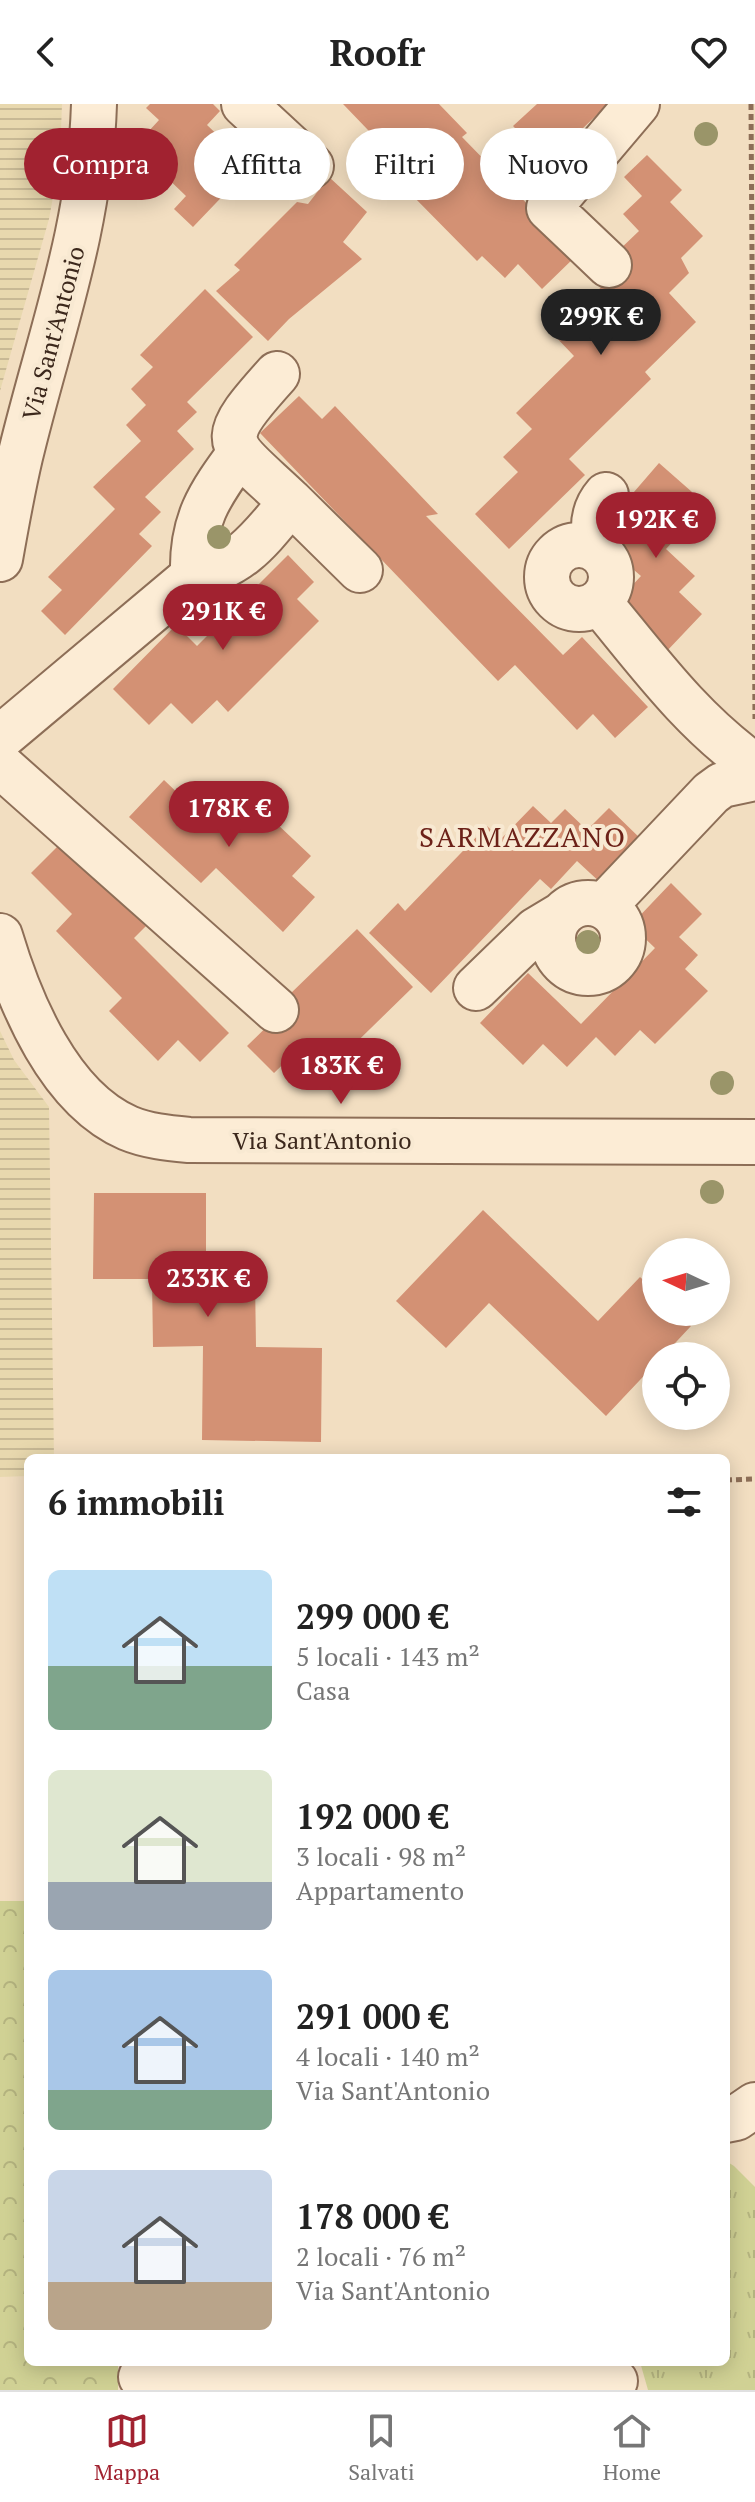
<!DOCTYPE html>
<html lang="it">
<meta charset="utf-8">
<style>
body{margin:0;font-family:"PT Serif",serif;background:#f2f2f2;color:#222;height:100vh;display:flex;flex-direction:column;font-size:30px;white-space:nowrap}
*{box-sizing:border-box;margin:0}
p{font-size:26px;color:#767676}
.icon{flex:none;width:44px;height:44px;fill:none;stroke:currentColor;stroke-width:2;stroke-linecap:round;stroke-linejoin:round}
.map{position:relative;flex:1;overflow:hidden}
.side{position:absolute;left:24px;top:1350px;width:706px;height:912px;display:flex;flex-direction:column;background:#fff;border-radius:12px;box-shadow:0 4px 20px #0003}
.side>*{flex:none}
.guide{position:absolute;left:24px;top:24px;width:708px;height:72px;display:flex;gap:16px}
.needle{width:52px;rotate:274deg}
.tools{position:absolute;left:642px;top:1134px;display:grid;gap:16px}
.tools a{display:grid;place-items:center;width:88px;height:88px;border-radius:50%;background:#fff;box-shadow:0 4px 20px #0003;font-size:40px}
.price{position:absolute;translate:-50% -68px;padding:0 18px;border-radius:28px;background:#a12230;color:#fff;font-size:26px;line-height:52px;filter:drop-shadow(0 2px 4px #0008)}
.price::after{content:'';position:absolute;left:50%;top:48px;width:24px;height:18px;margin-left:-12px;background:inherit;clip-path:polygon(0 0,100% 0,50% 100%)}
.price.on{background:#222;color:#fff}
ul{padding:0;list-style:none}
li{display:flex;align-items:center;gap:24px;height:200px;padding:0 24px}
li span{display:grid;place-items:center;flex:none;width:224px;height:160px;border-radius:12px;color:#555}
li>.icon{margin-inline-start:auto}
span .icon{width:96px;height:96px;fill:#fffc;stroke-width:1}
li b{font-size:34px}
h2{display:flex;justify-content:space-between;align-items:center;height:96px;padding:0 24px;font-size:34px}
.pill{padding:0 28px;border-radius:36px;background:#fff;box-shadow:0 4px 20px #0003;font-size:28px;line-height:72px}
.pill.on{background:#a12230;color:#fff}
header{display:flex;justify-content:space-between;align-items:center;height:104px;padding:0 24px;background:#fff;font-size:36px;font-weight:700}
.menu{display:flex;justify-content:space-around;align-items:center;height:112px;border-top:2px solid #e0e0e0;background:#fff;font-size:22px;color:#767676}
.menu a{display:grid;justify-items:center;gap:4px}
.menu .on{color:#a12230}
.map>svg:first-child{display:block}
.farmland{fill:url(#farmland-rules)}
.grass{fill:url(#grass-tufts)}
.forest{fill:url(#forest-crowns)}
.building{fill:#d39174}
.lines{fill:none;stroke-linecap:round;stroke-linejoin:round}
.minor-casing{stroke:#8d6e57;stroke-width:48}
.path{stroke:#8d6e57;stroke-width:5;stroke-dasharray:6 4;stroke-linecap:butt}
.minor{stroke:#fcecd5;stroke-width:44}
.tree{fill:#9a9569}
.labels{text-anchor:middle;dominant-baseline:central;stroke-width:8;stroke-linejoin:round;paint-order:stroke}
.street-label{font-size:24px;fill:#3c281c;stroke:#f8e9d2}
.quarter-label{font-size:28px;letter-spacing:2px;fill:#6c2118;stroke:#f8e9d2}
</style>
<header><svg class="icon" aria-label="back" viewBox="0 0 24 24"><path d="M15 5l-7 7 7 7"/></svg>Roofr<svg class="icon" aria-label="heart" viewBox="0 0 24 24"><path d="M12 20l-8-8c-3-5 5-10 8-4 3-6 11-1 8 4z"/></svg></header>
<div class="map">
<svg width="755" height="2286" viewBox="0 0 755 2286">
<defs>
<pattern id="farmland-rules" width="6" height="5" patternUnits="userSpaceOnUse" patternTransform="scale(2)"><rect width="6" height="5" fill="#e8d8ae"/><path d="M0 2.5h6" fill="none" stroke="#c8b995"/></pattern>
<pattern id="grass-tufts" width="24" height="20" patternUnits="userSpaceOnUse" patternTransform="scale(2)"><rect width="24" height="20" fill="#d0d194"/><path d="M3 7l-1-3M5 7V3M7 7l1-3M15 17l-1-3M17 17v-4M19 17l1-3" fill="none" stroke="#b4b37f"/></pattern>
<pattern id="forest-crowns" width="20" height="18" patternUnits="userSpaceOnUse" patternTransform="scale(2)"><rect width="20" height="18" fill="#d0d194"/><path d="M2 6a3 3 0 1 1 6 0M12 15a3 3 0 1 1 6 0" fill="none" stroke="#b4b37f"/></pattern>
</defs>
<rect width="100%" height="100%" fill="#f2dec1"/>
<path class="farmland" d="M0 0H62L60 54 49 115 0 287Z
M0 927 14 956 49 1003 54 1354H28V1372L0 1373Z"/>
<path class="grass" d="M726 2057 734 2062 755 2083V2286H648L640 2258H726Z"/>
<path class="forest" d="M0 1797H28V2258H118V2286H0Z"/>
<path class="building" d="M150 0H213L220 7 207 21 229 42 215 56 237 77 193 123 174 105 186 92 159 66 173 51 148 28 159 16 146 4Z
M343 0H439L467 29 462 33 577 151 542 185 518 160 505 174 482 152 477 157 408 87 417 77Z
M537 0H608L548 58 513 22Z
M647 51 682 86 670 98 703 132 681 154 689 169 669 189 696 218 645 268 651 275 569 355 585 371 509 445 475 410 518 368 503 353 532 325 516 309 574 252 553 230 627 158 617 148 639 127 623 110 642 92 624 73Z
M329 73 367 108 343 138 362 155 289 215 268 237 216 187 240 166 234 161 297 98 308 100Z
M205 185 253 233 187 298 197 308 177 327 194 345 145 393 161 408 139 430 152 442 65 531 41 507 62 486 48 473 115 405 93 383 141 337 126 321 146 301 131 285 153 263 140 251Z
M299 292 322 315 335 302 438 410 426 412 563 551 582 533 648 603 615 634 593 610 577 626 515 561 498 577 260 329Z
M659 359 692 388 674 409 688 421 666 445 695 472 679 488 702 510 665 549 614 501 641 472 614 449 634 427 615 410Z
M288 451 314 478 297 495 319 517 228 608 217 596 192 620 171 599 149 621 113 585 176 521 197 542Z
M164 676 185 696 198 682 240 721 258 702 311 752 292 772 315 793 283 828 216 764 201 779 129 713Z
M533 702 551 719 565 705 587 726 609 704 644 738 603 781 577 757 551 785 540 775 431 889 369 829 398 799 405 807 487 722 501 735Z
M71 729 147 821 134 834 229 929 200 958 178 936 158 957 109 907 122 894 56 827 72 810 31 769Z
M671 779 702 810 679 833 698 851 685 865 708 887 655 940 640 926 615 952 596 933 567 963 543 940 523 961 480 919 528 869 581 920 655 844 631 821Z
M357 825 413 883 328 966 303 941 274 969 247 942 293 897 288 892Z
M94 1089H206V1175H255L256 1243 322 1244 321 1338 202 1336 203 1242 153 1243 152 1175H93Z
M483 1106 598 1217 640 1173 656 1188V1208H677L691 1222 663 1252H656V1259L606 1312 489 1199 446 1244 396 1197Z"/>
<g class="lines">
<g class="minor-casing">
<path id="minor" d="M244 0 311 62
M609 161 549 104 637 0
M277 270C212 342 226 336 291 398
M547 473a32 32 0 1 1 64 0a32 32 0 1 1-64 0Z
M597 446C592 427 592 407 606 391
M0 455C6 421 12 387 20 353 49 232 90 128 94 0
M193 472C242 462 260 435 291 398L360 466
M599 498C648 557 691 617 755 662
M0 634 193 472C191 417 209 391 240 349
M0 661 276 906
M553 834a35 35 0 1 1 70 0a35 35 0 1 1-70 0Z
M604 802 711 689 722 681 755 674
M0 832C20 899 59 994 128 1024 147 1032 168 1034 189 1036L755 1038
M476 884 536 826 561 811
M726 2016 736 2014 755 2001
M141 2273 615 2277"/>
</g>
<path class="path" d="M751 0 755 615
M726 1376 755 1375"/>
<use href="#minor" class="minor"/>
</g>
<g class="tree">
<circle cx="706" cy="30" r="12"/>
<circle cx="219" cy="433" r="12"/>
<circle cx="588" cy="838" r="12"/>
<circle cx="722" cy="979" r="12"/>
<circle cx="712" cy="1088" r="12"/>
</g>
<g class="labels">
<g class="street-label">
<text transform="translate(53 229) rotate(-75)">Via Sant'Antonio</text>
<text x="322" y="1036">Via Sant'Antonio</text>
</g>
<g class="quarter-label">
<text x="523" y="732">SARMAZZANO</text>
</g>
</g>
</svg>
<div class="tools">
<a><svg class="needle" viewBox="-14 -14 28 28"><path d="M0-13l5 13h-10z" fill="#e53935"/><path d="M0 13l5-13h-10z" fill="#767676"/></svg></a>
<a><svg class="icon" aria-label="locate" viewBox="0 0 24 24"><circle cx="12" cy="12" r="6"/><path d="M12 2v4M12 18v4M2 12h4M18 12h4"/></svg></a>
</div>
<b class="price on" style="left:601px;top:253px">299K €</b>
<b class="price" style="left:656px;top:456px">192K €</b>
<b class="price" style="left:223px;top:548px">291K €</b>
<b class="price" style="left:229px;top:745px">178K €</b>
<b class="price" style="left:341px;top:1002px">183K €</b>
<b class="price" style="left:208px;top:1215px">233K €</b>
<div class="guide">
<a class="pill on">Compra</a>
<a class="pill">Affitta</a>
<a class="pill">Filtri</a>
<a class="pill">Nuovo</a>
</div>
<section class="side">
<h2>6 immobili<svg class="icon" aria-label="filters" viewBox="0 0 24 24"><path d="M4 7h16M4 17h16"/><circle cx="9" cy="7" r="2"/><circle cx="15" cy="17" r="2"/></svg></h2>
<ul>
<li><span style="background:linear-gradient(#bfe0f5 60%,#7fa58c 0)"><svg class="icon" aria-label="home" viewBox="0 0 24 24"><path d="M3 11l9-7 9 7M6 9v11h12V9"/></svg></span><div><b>299 000 €</b><p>5 locali · 143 m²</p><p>Casa</p></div></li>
<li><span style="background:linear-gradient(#dfe7d0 70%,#9aa5b1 0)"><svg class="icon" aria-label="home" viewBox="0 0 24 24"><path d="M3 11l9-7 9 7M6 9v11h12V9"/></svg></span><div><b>192 000 €</b><p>3 locali · 98 m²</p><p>Appartamento</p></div></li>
<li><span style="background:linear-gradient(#a9c7e8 75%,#7fa58c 0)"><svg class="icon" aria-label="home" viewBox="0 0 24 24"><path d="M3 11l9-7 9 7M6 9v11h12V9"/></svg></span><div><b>291 000 €</b><p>4 locali · 140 m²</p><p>Via Sant'Antonio</p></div></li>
<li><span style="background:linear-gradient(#c9d6e8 70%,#b9a48a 0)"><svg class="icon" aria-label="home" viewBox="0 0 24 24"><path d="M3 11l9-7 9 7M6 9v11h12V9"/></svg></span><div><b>178 000 €</b><p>2 locali · 76 m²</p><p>Via Sant'Antonio</p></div></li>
</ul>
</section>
</div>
<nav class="menu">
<a class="on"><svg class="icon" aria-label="map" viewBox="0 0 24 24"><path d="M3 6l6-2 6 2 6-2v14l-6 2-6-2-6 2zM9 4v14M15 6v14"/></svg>Mappa</a>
<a><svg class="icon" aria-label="saved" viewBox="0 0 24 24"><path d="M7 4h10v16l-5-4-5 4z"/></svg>Salvati</a>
<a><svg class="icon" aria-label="home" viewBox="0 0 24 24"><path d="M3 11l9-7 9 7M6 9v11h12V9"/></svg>Home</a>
</nav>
